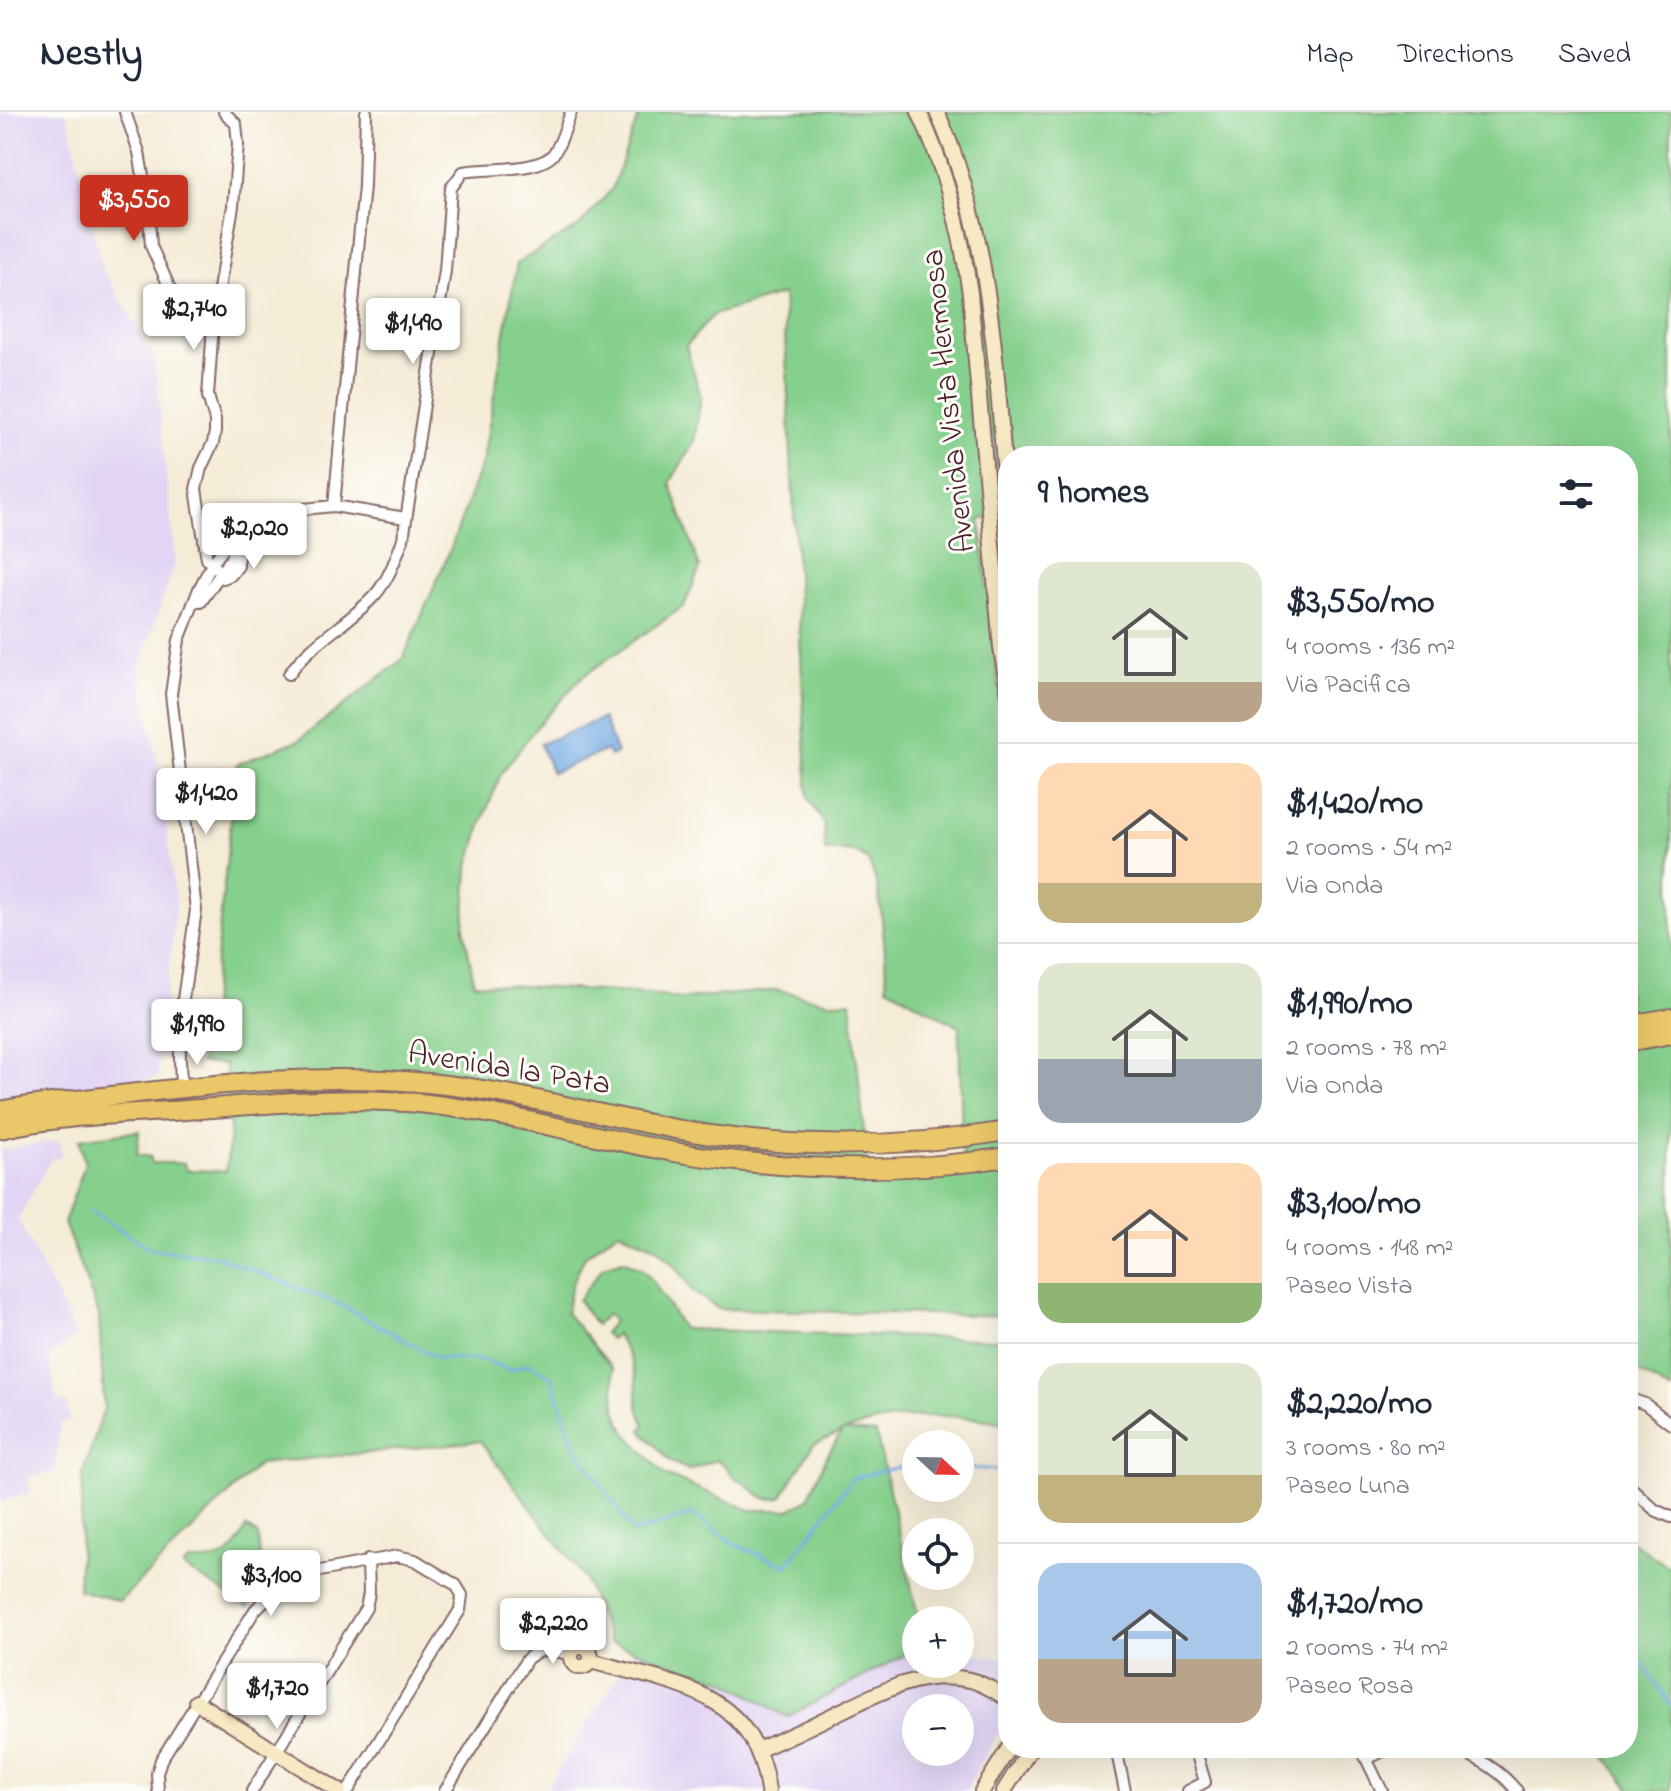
<!DOCTYPE html>
<meta charset="utf-8">
<style>
body{margin:0;font-family:"Indie Flower",sans-serif;background:#f6f6f7;color:#1f2937;height:100vh;display:flex;flex-direction:column;font-size:30px;white-space:nowrap}
*{box-sizing:border-box;margin:0}
p{font-size:26px;color:#747a83}
.icon{flex:none;width:44px;height:44px;fill:none;stroke:currentColor;stroke-width:2;stroke-linecap:round;stroke-linejoin:round}
.map{position:relative;flex:1;overflow:hidden}
.drawer{position:absolute;left:998px;top:334px;width:640px;height:1312px;display:flex;flex-direction:column;background:#fff;border-radius:32px;box-shadow:0 8px 32px #0002}
.drawer>*{flex:none}
.needle{width:52px;rotate:112deg}
.buttons{position:absolute;left:902px;top:1318px;display:grid;gap:16px}
.buttons a{display:grid;place-items:center;width:72px;height:72px;border-radius:50%;background:#fff;box-shadow:0 8px 32px #0002;font-size:40px}
.price{position:absolute;translate:-50% -68px;padding:0 18px;border-radius:8px;background:#fff;color:#222;font-size:26px;line-height:52px;filter:drop-shadow(0 2px 4px #0008)}
.price::after{content:'';position:absolute;left:50%;top:48px;width:24px;height:18px;margin-left:-12px;background:inherit;clip-path:polygon(0 0,100% 0,50% 100%)}
.price.on{background:#c8321e;color:#fff}
ul{padding:0;list-style:none}
li{display:flex;align-items:center;gap:24px;height:200px;padding:0 40px}
li+li{border-top:2px solid #e0e1e3}
li span{display:grid;place-items:center;flex:none;width:224px;height:160px;border-radius:24px;color:#555}
li>.icon{margin-inline-start:auto}
span .icon{width:96px;height:96px;fill:#fffc;stroke-width:1}
li b{font-size:34px}
h2{display:flex;justify-content:space-between;align-items:center;height:96px;padding:0 40px;font-size:34px}
header{display:flex;align-items:center;gap:48px;box-sizing:border-box;height:112px;padding:0 40px;background:#fff;border-bottom:2px solid #e0e1e3}
header strong{font-size:38px}
nav{display:flex;gap:44px;margin-inline-start:auto;font-size:28px}
.map>svg:first-child{display:block}
.built{fill:#e1d4f4;fill-rule:evenodd}
.green{fill:#86d08d;stroke:#68785c;stroke-width:2;fill-rule:evenodd}
.water{fill:#7aafe7;stroke:#626789;stroke-width:2}
.lines{fill:none;stroke-linecap:round;stroke-linejoin:round}
.stream{stroke:#7aafe7;stroke-width:3}
.street-casing{stroke:#866767;stroke-width:14}
.secondary-casing{stroke:#866767;stroke-width:18}
.highway-casing{stroke:#866767;stroke-width:22}
.street{stroke:#fff;stroke-width:10}
.secondary{stroke:#f7e9c3;stroke-width:14}
.highway{stroke:#eac769;stroke-width:18}
.labels{text-anchor:middle;dominant-baseline:central;stroke-width:6;stroke-linejoin:round;paint-order:stroke}
.street-label{font-size:32px;fill:#4a1f2b;stroke:#fdfcf7}
</style>
<header>
<strong>Nestly</strong>
<nav><a>Map</a><a>Directions</a><a>Saved</a></nav>
</header>
<div class="map">
<svg width="1671" height="1679" viewBox="0 0 1671 1679">
<rect width="100%" height="100%" fill="#fdfcf7"/>
<filter id="ink" filterUnits="userSpaceOnUse"><feTurbulence type="fractalNoise" baseFrequency=".0125" numOctaves="2"/><feDisplacementMap in="SourceGraphic" scale="16" xChannelSelector="R" yChannelSelector="G"/><feConvolveMatrix kernelMatrix="1 2 1 2 8 2 1 2 1" color-interpolation-filters="sRGB"/></filter>
<filter id="wash" filterUnits="userSpaceOnUse"><feTurbulence type="fractalNoise" baseFrequency=".006" numOctaves="4" result="noise"/><feDisplacementMap in="SourceGraphic" scale="32" xChannelSelector="R" yChannelSelector="G"/><feGaussianBlur stdDeviation="1.8" result="paint"/><feColorMatrix in="noise" values="0 0 0 0 0 0 0 0 0 0 0 0 0 0 0 0 0 1.4 0 .05"/><feComposite in="paint" operator="in"/></filter>
<g filter="url(#wash)">
<rect width="100%" height="100%" fill="#f5ecd7"/>
<path class="built" d="M0 0H67L102 156 155 246 175 451 139 557 158 652 176 793 157 966 0 989Z
M60 1028 61 1045 51 1047 18 1107 76 1223 49 1245 57 1290H67L70 1309 60 1311 55 1360 28 1365 30 1381 0 1391V1038Z
M635 1537 689 1558 722 1567 787 1605 916 1537V1552H960V1539L1008 1547V1605L965 1679H545ZM916 1596H960V1640H916Z"/>
<path class="green" d="M640 0H1671V1279L1628 1254V344H1008V400L999 401 980 408 1008 654V1204L719 1197 693 1180 681 1161 658 1136 618 1119 585 1144 572 1172 566 1201 613 1257 615 1296 625 1320 665 1363 750 1398H789L808 1387 827 1344 842 1320 813 1333 781 1386C762 1390 760 1383 746 1372 743 1370 738 1369 735 1366 727 1359 727 1352 716 1348L689 1358 671 1350 641 1318 645 1313C634 1292 639 1285 635 1263 632 1247 624 1236 616 1222L610 1227 604 1221 614 1209 607 1202 596 1213 578 1188 604 1154 623 1148 643 1157 655 1172 683 1217 1008 1228V1312C953 1300 897 1301 844 1319L876 1321 919 1508H916V1537L787 1605 722 1567 689 1558 610 1530 585 1467 480 1329 259 1352 120 1489 78 1478 83 1361 104 1297 99 1203 64 1111 85 1052 79 1027 139 1019 137 1043 151 1045V1051H184L186 1058 226 1059 230 1020 225 952 200 951 207 931 237 652 299 628 403 547 451 436 483 348 517 151 579 114 612 77ZM783 182 808 686 824 711 825 739C839 739 857 736 867 748 883 768 885 847 887 875L959 915 963 1057 868 1061 851 889 829 890 778 878 679 887 648 882 474 871 464 816 468 758 482 710 501 662 538 613 582 565 684 494 700 456 670 371 694 330 701 285 686 234 713 203Z
M246 1415 258 1423 260 1447 277 1467 248 1495 183 1455 188 1449C220 1451 234 1445 246 1415Z
M1628 1427 1667 1454 1671 1455V1679H1632L1599 1636H1628Z"/>
<path class="water" d="M603 606 617 641 610 644 607 638 552 661 540 632Z"/>
<g class="lines">
<path class="stream" d="M89 1098 151 1137 216 1144 341 1193 437 1246 484 1248 509 1258 529 1252 551 1264 574 1333 634 1421 692 1402 736 1433 786 1454 853 1366 916 1351
M960 1355 1008 1359
M1628 1531 1671 1593"/>
</g>
</g>
<g filter="url(#ink)">
<g class="lines">
<g class="street-casing">
<path id="street" d="M125 0 139 40 148 94 151 134 173 183 181 194 191 203 213 213
M224 0 236 12 238 32 233 94 213 213 208 284 215 308V320L213 331 201 356 196 377 207 447 226 465
M334 394 364 74 366 0
M223 466 231 463 238 454V445L233 441
M201 490 250 419
M289 562C312 529 349 512 375 483 389 467 396 446 403 427L445 159 451 76 463 60C486 56 542 60 554 41 562 30 566 13 571 0
M181 976 179 915 196 798 171 582 179 528 199 477 212 452 228 431 239 421 250 419 275 405 303 397 334 394 405 406
M1628 1286 1645 1292 1671 1312
M1628 1373 1655 1398 1671 1405
M1116 1636 1125 1679
M1361 1636 1382 1679
M1450 1636C1476 1644 1500 1658 1517 1679
M1367 1647 1381 1640 1398 1636
M158 1679 157 1661 161 1648 255 1498 278 1475 305 1462 397 1444 415 1448 456 1473 462 1483 460 1498 348 1679
M252 1679 366 1496 369 1481 368 1448
M445 1679 527 1547C542 1534 553 1538 571 1543
M1188 1679 1205 1670 1195 1636"/>
</g>
<g class="secondary-casing">
<path id="secondary" d="M919 0C946 58 961 119 970 181L1001 536 1008 578
M937 0C994 126 996 266 1008 401
M571 1545a10 10 0 1 1 20 0a10 10 0 1 1-20 0Z
M591 1549C673 1572 755 1578 768 1679
M196 1590 339 1679
M758 1638C781 1628 803 1618 825 1607 871 1585 917 1556 970 1568 984 1571 996 1580 1008 1587
M982 1679 1009 1636
M1004 1679 1031 1636"/>
</g>
<g class="highway-casing">
<path id="highway" d="M1628 913 1671 906
M1628 930 1671 922
M0 999C39 991 80 988 120 983 221 971 326 961 428 971 528 980 625 1012 725 1025 819 1037 914 1034 1008 1019
M0 1017C60 1003 125 1002 186 998 266 992 348 983 428 992 532 1004 633 1038 737 1049 826 1059 919 1059 1008 1045"/>
</g>
<use href="#street" class="street"/>
<use href="#secondary" class="secondary"/>
<use href="#highway" class="highway"/>
</g>
</g>
<g class="labels">
<g class="street-label">
<text transform="translate(950 289) rotate(-96)">Avenida Vista Hermosa</text>
<text transform="translate(509 958) rotate(9)">Avenida la Pata</text>
</g>
</g>
</svg>
<div class="buttons">
<a><svg class="needle" viewBox="-14 -14 28 28"><path d="M0-13l5 13h-10z" fill="#e53935"/><path d="M0 13l5-13h-10z" fill="#747a83"/></svg></a>
<a><svg class="icon" aria-label="locate" viewBox="0 0 24 24"><circle cx="12" cy="12" r="6"/><path d="M12 2v4M12 18v4M2 12h4M18 12h4"/></svg></a>
<a>+</a>
<a>−</a>
</div>
<b class="price on" style="left:134px;top:131px">$3,550</b>
<b class="price" style="left:194px;top:240px">$2,740</b>
<b class="price" style="left:413px;top:254px">$1,490</b>
<b class="price" style="left:254px;top:459px">$2,020</b>
<b class="price" style="left:206px;top:724px">$1,420</b>
<b class="price" style="left:197px;top:955px">$1,990</b>
<b class="price" style="left:271px;top:1506px">$3,100</b>
<b class="price" style="left:553px;top:1554px">$2,220</b>
<b class="price" style="left:277px;top:1619px">$1,720</b>
<section class="drawer">
<h2>9 homes<svg class="icon" aria-label="filters" viewBox="0 0 24 24"><path d="M4 7h16M4 17h16"/><circle cx="9" cy="7" r="2"/><circle cx="15" cy="17" r="2"/></svg></h2>
<ul>
<li><span style="background:linear-gradient(#dfe7d0 75%,#b9a48a 0)"><svg class="icon" aria-label="home" viewBox="0 0 24 24"><path d="M3 11l9-7 9 7M6 9v11h12V9"/></svg></span><div><b>$3,550/mo</b><p>4 rooms · 136 m²</p><p>Via Pacifica</p></div></li>
<li><span style="background:linear-gradient(#ffd9b3 75%,#c2b280 0)"><svg class="icon" aria-label="home" viewBox="0 0 24 24"><path d="M3 11l9-7 9 7M6 9v11h12V9"/></svg></span><div><b>$1,420/mo</b><p>2 rooms · 54 m²</p><p>Via Onda</p></div></li>
<li><span style="background:linear-gradient(#dfe7d0 60%,#9aa5b1 0)"><svg class="icon" aria-label="home" viewBox="0 0 24 24"><path d="M3 11l9-7 9 7M6 9v11h12V9"/></svg></span><div><b>$1,990/mo</b><p>2 rooms · 78 m²</p><p>Via Onda</p></div></li>
<li><span style="background:linear-gradient(#ffd9b3 75%,#8fb573 0)"><svg class="icon" aria-label="home" viewBox="0 0 24 24"><path d="M3 11l9-7 9 7M6 9v11h12V9"/></svg></span><div><b>$3,100/mo</b><p>4 rooms · 148 m²</p><p>Paseo Vista</p></div></li>
<li><span style="background:linear-gradient(#dfe7d0 70%,#c2b280 0)"><svg class="icon" aria-label="home" viewBox="0 0 24 24"><path d="M3 11l9-7 9 7M6 9v11h12V9"/></svg></span><div><b>$2,220/mo</b><p>3 rooms · 80 m²</p><p>Paseo Luna</p></div></li>
<li><span style="background:linear-gradient(#a9c7e8 60%,#b9a48a 0)"><svg class="icon" aria-label="home" viewBox="0 0 24 24"><path d="M3 11l9-7 9 7M6 9v11h12V9"/></svg></span><div><b>$1,720/mo</b><p>2 rooms · 74 m²</p><p>Paseo Rosa</p></div></li>
</ul>
</section>
</div>
